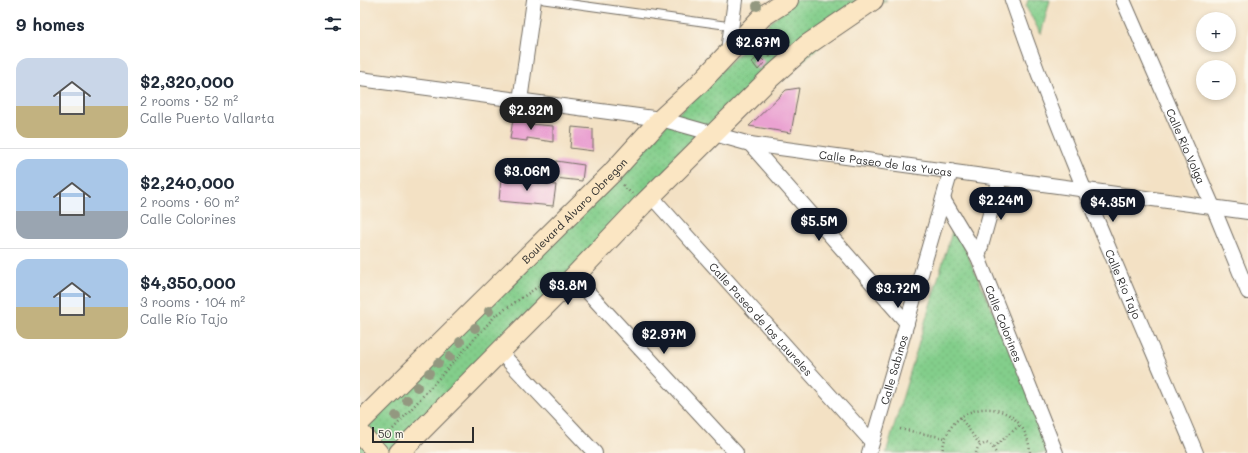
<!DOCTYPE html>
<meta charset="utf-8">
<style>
body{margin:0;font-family:Mali,sans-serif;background:#f6f6f7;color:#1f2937;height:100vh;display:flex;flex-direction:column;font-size:15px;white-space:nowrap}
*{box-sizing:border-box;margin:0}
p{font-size:13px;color:#747a83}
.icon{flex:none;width:22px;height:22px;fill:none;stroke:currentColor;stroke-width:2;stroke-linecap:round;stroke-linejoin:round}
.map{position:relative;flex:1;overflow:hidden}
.panel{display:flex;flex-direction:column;background:#fff;width:360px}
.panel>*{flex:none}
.controls{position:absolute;left:836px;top:12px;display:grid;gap:8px}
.controls a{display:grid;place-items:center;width:40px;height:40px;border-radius:50%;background:#fff;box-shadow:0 2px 6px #0003;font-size:20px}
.scale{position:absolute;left:12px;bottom:10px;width:102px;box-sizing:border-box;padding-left:4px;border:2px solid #2b2b2b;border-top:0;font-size:11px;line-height:14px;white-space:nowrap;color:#2b2b2b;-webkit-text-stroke:3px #fbf7ec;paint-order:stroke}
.price{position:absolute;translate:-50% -34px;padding:0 9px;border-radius:14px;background:#111827;color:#fff;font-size:13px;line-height:26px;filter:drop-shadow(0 1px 2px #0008)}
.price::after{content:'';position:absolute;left:50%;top:24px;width:12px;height:9px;margin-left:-6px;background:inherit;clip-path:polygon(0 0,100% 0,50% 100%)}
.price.active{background:#222;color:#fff}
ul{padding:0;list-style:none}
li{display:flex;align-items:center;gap:12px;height:100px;padding:0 16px}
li+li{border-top:1px solid #e0e1e3}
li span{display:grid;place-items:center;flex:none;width:112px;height:80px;border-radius:12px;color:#555}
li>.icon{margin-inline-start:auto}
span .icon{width:48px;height:48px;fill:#fffc;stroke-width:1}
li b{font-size:17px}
h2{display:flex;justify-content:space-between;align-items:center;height:48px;padding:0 16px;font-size:17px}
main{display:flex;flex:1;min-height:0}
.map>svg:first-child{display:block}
.grass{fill:url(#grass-dots);stroke:#577c5b}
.building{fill:#eaa2d1}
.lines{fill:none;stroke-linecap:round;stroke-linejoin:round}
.lane-casing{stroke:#716b61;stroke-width:9}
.street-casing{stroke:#716b61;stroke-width:16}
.secondary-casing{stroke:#716b61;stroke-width:22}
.path{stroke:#716b61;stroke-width:2.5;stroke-dasharray:1 3;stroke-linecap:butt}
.lane{stroke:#fff;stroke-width:7}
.street{stroke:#fff;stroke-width:14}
.secondary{stroke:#fbe6c3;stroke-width:20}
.tree{fill:#939880}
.labels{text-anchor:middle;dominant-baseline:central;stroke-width:3.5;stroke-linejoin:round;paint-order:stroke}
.street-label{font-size:11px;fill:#2b2b2b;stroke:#fbf7ec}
</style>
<main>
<section class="panel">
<h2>9 homes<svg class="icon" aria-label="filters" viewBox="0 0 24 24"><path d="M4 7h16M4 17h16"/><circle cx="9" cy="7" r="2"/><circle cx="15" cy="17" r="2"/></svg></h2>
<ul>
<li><span style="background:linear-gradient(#c9d6e8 60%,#c2b280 0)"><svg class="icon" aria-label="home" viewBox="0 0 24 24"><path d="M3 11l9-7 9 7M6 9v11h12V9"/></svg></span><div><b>$2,320,000</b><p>2 rooms · 52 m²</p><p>Calle Puerto Vallarta</p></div></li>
<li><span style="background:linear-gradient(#a9c7e8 65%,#9aa5b1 0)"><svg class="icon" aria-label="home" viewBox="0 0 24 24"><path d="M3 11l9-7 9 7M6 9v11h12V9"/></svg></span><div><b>$2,240,000</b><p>2 rooms · 60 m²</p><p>Calle Colorines</p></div></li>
<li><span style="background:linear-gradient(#a9c7e8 60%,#c2b280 0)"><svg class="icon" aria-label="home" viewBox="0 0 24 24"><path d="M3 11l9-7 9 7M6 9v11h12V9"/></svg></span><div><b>$4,350,000</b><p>3 rooms · 104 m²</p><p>Calle Río Tajo</p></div></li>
</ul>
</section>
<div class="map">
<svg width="888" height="453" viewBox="0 0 888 453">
<defs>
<pattern id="grass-dots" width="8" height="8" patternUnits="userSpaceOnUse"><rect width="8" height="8" fill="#83ce8b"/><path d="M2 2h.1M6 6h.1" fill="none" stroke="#71b178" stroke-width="1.8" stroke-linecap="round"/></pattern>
</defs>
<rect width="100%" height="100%" fill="#fbf7ec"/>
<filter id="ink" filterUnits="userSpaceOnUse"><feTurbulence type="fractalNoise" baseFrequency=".025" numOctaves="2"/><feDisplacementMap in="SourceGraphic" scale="8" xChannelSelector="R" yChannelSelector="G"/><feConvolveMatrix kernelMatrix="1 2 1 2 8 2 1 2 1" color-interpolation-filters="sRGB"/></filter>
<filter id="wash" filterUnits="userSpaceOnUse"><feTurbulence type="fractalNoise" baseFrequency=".012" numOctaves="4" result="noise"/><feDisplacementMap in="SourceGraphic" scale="16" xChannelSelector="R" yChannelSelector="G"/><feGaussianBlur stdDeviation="0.9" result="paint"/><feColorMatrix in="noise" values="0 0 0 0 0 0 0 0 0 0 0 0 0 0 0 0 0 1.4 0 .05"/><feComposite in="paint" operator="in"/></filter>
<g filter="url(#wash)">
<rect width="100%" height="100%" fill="#f3e1c4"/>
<path class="grass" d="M433 0H527L508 9 473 35 388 108 44 453H0V428Z
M668 0H690L681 34 666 7Z
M594 225 697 453H526Z"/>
<g id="blocks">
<path class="building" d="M399 56 405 62 398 70 392 62Z
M439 88 431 133 389 126 426 90Z
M153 119 169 121V124L193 126V142L167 138V141L150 139Z
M212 127 233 129V151L210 148Z
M196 161 224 165 222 181 195 178Z
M141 178 196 185 193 206 139 201Z"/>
</g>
</g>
<g filter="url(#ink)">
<use href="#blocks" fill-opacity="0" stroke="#716b61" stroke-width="1"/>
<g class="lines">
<g class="lane-casing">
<path id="lane" d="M184 0 371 26"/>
</g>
<g class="street-casing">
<g id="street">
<path id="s1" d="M652 0C705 154 773 303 836 453"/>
<path id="s2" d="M763 0 853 207 888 292"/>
<path d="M368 51 375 0"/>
<path id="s3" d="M0 79 301 119 390 144 888 212"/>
<path d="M160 101 174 0"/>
<path d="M390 144 547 323"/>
<path id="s4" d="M291 196 512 442"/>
<path id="s5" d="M583 199 618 257 696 453"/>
<path d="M618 257 640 178"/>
<path d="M214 277 376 453"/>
<path d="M140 352 235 453"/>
<path id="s6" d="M509 453 591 171"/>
</g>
</g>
<g class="secondary-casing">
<g id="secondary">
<path id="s7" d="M0 422 252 173 301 119 338 85 403 16 428 0"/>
<path d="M0 433 18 453"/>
<path d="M39 453 206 285 282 205 411 77 447 45 513 0"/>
</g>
</g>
<path class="path" d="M406 37 405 43 410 57
M263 185 272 194
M600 417 620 445
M540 429 585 438
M25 438 135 316 182 284
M634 447 660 425
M582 453C589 392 667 396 670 453
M616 453 618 447 626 443 631 445 636 453"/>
<use href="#lane" class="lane"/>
<use href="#street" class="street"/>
<use href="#secondary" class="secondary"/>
</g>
<g class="tree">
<circle cx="397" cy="6" r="5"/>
<circle cx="129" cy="311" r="5"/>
<circle cx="115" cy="328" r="5"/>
<circle cx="100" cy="342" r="5"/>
<circle cx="90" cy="357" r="5"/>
<circle cx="78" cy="363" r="5"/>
<circle cx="69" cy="373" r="5"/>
<circle cx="57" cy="387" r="5"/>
<circle cx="47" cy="400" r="5"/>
<circle cx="36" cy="416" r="5"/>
</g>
</g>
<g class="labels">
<g class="street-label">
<text stroke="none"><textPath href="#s2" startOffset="159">Calle Río Volga</textPath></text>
<text stroke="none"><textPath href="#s3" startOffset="533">Calle Paseo de las Yucas</textPath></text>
<text stroke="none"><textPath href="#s7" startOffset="301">Boulevard Alvaro Obregon</textPath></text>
<text stroke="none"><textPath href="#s1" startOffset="305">Calle Río Tajo</textPath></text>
<text stroke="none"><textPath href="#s4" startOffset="165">Calle Paseo de los Laureles</textPath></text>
<text stroke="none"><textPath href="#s5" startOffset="139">Calle Colorines</textPath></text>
<text stroke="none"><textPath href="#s6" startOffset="87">Calle Sabinos</textPath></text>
</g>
</g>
</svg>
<div class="controls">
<a>+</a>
<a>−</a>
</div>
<div class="scale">50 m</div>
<b class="price" style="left:398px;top:63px">$2.67M</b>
<b class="price active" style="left:171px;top:131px">$2.32M</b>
<b class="price" style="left:167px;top:192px">$3.06M</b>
<b class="price" style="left:641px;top:221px">$2.24M</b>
<b class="price" style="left:753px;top:223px">$4.35M</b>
<b class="price" style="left:459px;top:242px">$5.5M</b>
<b class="price" style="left:208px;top:306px">$3.8M</b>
<b class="price" style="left:538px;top:309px">$3.72M</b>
<b class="price" style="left:304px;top:355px">$2.97M</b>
</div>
</main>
